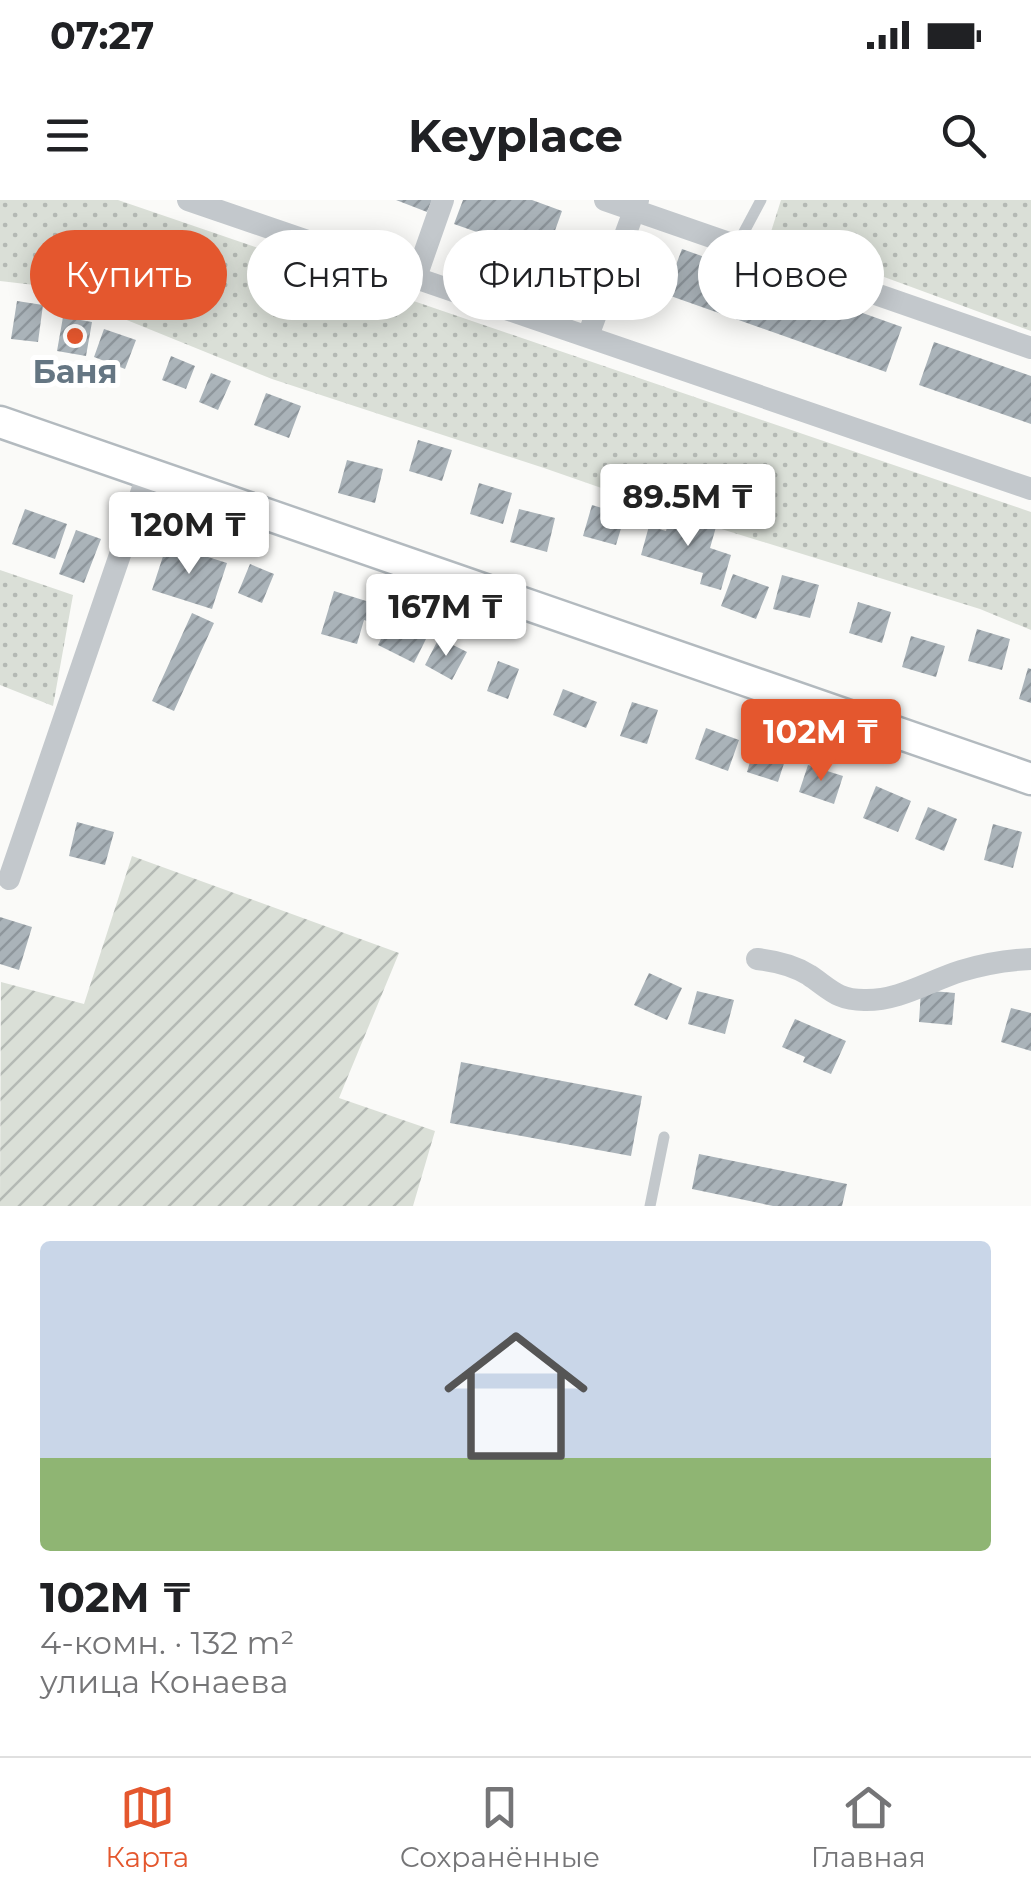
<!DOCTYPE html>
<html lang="ru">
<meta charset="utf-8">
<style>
body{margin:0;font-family:Montserrat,sans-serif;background:#f2f2f2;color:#202124;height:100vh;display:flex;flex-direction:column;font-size:38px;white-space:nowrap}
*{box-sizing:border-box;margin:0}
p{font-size:32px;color:#757577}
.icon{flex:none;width:55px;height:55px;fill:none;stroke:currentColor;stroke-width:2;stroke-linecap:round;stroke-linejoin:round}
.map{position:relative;height:1006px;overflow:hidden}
.sheet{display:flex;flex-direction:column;background:#fff;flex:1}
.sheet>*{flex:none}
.hud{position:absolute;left:30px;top:30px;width:972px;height:90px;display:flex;gap:20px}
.price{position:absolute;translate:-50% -85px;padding:0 22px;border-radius:10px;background:#fff;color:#222;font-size:32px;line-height:65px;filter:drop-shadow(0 2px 5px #0008)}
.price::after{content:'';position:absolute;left:50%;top:60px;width:30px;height:22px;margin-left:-15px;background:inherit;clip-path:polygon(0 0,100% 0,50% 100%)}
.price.current{background:#e4572e;color:#fff}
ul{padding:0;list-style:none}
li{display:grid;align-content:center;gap:20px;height:530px;padding:0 40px}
li span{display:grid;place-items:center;height:310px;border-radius:10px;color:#555}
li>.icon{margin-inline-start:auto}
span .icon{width:180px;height:180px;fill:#fffc;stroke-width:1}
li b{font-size:42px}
.tag{padding:0 35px;border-radius:45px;background:#fff;box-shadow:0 5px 25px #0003;font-size:35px;line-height:90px}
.tag.current{background:#e4572e;color:#fff}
.status{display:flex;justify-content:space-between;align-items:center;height:70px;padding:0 50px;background:#fff;direction:ltr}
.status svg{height:28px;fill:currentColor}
header{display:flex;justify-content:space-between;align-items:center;height:130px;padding:0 40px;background:#fff;font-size:45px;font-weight:700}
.tabs{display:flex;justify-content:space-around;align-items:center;height:140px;border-top:2px solid #e0e0e0;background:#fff;font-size:28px;color:#757577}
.tabs a{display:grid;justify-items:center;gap:5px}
.tabs .current{color:#e4572e}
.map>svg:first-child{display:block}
.grass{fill:url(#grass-dots)}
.garden{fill:url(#garden-furrows)}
.building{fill:url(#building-hatch)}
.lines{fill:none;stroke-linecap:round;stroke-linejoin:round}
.secondary-casing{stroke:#b3babf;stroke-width:35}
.lane{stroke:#c3c8cc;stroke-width:11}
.street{stroke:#c3c8cc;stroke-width:22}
.secondary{stroke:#fff;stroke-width:30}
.poi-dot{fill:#e4572e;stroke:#fff;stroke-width:4}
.labels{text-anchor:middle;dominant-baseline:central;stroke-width:10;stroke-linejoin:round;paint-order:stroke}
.poi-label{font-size:32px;font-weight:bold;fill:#657683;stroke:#fff}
</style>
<div class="status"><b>07:27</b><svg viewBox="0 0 49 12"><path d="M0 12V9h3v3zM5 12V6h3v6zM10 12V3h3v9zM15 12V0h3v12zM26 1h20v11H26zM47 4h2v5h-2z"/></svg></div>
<header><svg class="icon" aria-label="menu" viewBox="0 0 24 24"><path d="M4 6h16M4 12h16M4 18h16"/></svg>Keyplace<svg class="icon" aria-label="search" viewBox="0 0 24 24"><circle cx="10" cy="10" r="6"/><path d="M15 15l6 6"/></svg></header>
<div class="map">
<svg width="1031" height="1006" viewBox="0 0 1031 1006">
<defs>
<pattern id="grass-dots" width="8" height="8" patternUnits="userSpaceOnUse" patternTransform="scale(2.5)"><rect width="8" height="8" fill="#dadfd7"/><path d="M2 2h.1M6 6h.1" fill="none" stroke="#b4b9b4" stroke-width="1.8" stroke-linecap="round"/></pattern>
<pattern id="garden-furrows" width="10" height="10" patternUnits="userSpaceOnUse" patternTransform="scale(2.5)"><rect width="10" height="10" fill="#dadfd7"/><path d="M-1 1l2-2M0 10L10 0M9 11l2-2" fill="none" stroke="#b4b9b4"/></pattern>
<pattern id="building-hatch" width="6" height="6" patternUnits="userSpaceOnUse" patternTransform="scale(2.5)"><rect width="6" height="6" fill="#aab3b9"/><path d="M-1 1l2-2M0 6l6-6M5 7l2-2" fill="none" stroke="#8e969c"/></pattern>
</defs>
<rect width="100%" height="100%" fill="#fafaf8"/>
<path class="grass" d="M0 0H118L1031 312V430L980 409 702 323 544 268 272 179 43 86 0 81Z
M781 0H1031V131L770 35Z
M0 370 73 395 53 506 0 485Z"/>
<path class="garden" d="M132 656 399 753 339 898 435 931 413 1006H0L1 782 84 804Z"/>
<path class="building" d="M396 0H432L427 12Z
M463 0H532L562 11 538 78 500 65 508 43 454 24Z
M682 49 902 127 886 172 665 94Z
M17 101 43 105 38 142 11 139Z
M63 117 92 122 86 156 57 151Z
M104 129 136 140 125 169 94 157Z
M934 142 1031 176V224L919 185Z
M171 156 195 166 186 189 162 180Z
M211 173 231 181 218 210 199 202Z
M266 193 301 206 289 238 254 225Z
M418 240 452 250 442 281 409 271Z
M347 260 383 269 375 303 338 293Z
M479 283 512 293 503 324 470 314Z
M592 305 625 315 616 345 583 336Z
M25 309 67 324 55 359 12 344Z
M519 309 555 318 547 352 510 342Z
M671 314 716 327 710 348 731 355 721 390 700 384 703 373 641 355 649 326 666 331Z
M76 330 101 339 84 383 59 374Z
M167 344 227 363 212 409 152 390Z
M250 364 274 374 262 403 238 393Z
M733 374 769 387 756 419 721 406Z
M782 375 819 385 810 418 773 409Z
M334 391 379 405 373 423 364 420 357 444 321 434Z
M858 402 891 412 882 443 849 433Z
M192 413 214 423 174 511 152 501Z
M394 413 430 431 414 463 378 445Z
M977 429 1010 439 1002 470 968 461Z
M911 436 945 446 936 477 902 467Z
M439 438 467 452 452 480 425 465Z
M498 461 519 469 508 499 487 491Z
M1028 468 1031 469V503L1019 499Z
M563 489 597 502 586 528 553 515Z
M632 502 658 510 647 544 620 536Z
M706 528 739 540 728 571 695 559Z
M755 545 787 554 778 582 747 572Z
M808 565 843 576 834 604 799 592Z
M876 586 911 601 898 632 863 618Z
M928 607 957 619 944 651 915 639Z
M77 622 114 632 105 665 69 656Z
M993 624 1022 632 1013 668 984 660Z
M0 717 32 727 19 770 0 764Z
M649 773 682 788 667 820 634 805Z
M921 790 955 793 952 825 919 822Z
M697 791 734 800 725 834 688 824Z
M1011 808 1031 813V851L1001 842Z
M795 819 846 841 831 874 803 862 805 857 782 847Z
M461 862 642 896 631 956 450 923Z
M699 954 847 984 842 1006H773L692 989Z"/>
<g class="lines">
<g class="secondary-casing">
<path id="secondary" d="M0 222 1031 579"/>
</g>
<path class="lane" d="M737 45 761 0
M650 1006 664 937"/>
<path class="street" d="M188 0 1031 289
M605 0 1031 148
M416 77 443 0
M588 136 638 0
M9 679 148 273
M757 759C775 761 793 765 809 775 830 789 837 800 864 800 899 801 929 781 961 771 984 764 1008 760 1031 759"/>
<use href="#secondary" class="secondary"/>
</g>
<circle class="poi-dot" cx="75" cy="136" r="10"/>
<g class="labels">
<g class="poi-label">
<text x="75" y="171">Баня</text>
</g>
</g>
</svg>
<b class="price" style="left:688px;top:349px">89.5M ₸</b>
<b class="price" style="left:189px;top:377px">120M ₸</b>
<b class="price" style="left:446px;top:459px">167M ₸</b>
<b class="price current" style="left:821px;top:584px">102M ₸</b>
<div class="hud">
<a class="tag current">Купить</a>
<a class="tag">Снять</a>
<a class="tag">Фильтры</a>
<a class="tag">Новое</a>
</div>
</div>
<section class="sheet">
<ul>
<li><span style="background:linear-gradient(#c9d6e8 70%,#8fb573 0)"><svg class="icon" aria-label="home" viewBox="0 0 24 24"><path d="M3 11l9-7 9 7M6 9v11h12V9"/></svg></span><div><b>102M ₸</b><p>4-комн. · 132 m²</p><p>улица Конаева</p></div></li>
</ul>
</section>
<nav class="tabs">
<a class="current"><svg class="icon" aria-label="map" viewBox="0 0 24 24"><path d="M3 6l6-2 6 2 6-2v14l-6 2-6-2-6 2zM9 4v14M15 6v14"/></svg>Карта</a>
<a><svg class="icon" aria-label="saved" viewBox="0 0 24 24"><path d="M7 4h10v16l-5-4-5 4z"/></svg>Сохранённые</a>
<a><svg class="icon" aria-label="home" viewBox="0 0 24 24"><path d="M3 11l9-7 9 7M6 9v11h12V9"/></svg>Главная</a>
</nav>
